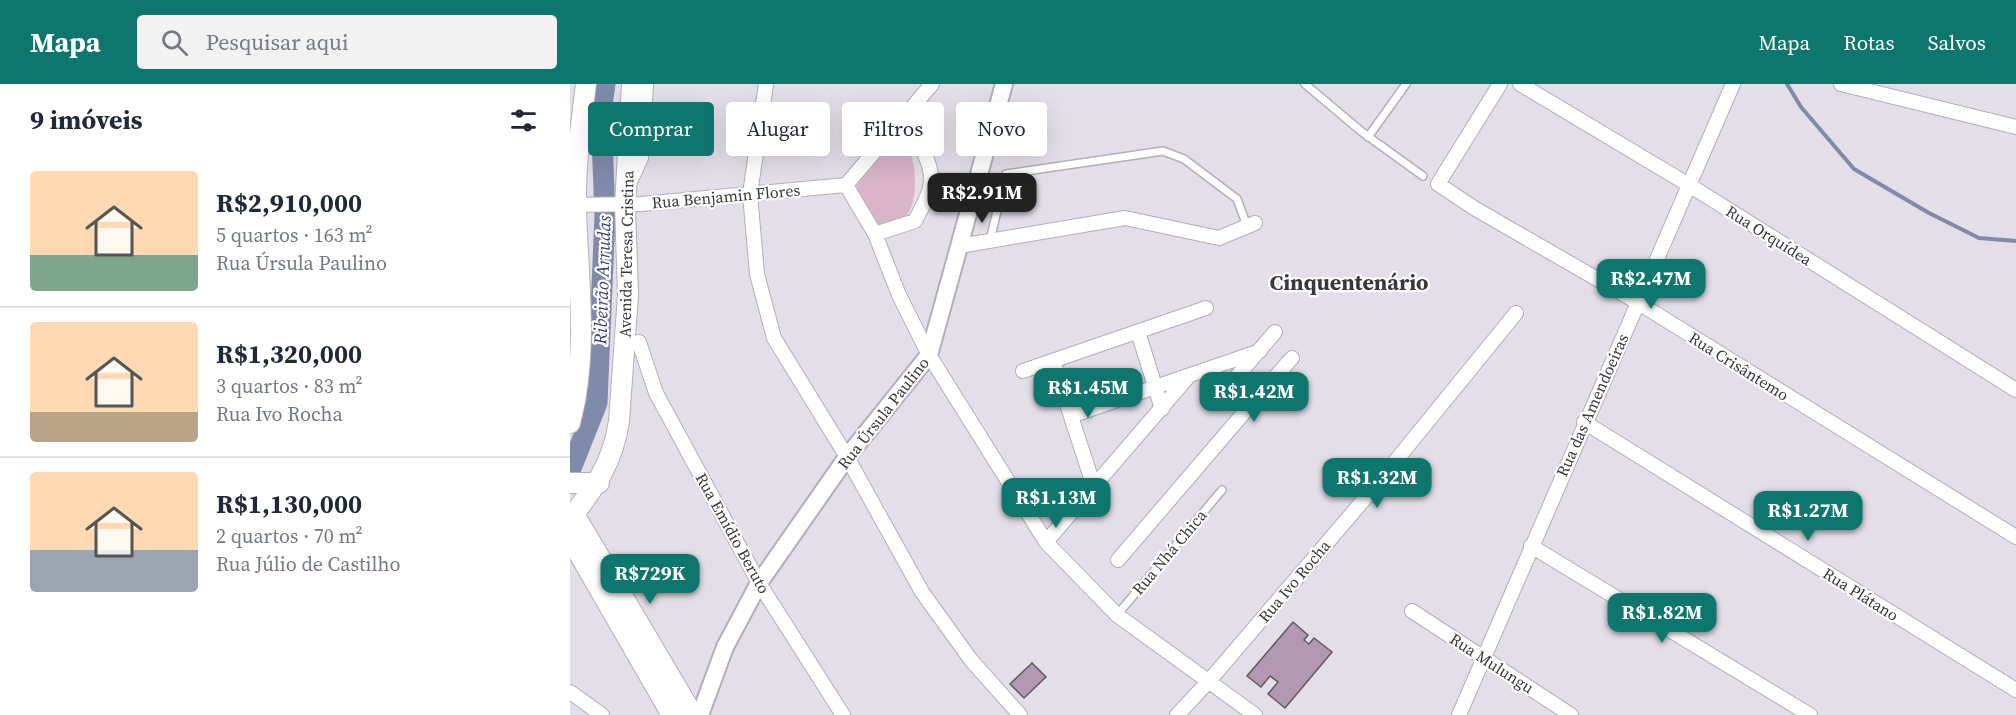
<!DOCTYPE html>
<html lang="pt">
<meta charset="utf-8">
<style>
body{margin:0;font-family:"Source Serif 4",serif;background:#f2f2f3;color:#1f2937;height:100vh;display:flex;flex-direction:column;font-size:22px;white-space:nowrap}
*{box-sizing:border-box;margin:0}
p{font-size:20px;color:#747a83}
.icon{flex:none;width:33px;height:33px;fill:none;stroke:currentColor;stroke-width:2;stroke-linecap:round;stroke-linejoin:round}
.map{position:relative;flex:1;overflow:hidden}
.details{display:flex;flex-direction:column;background:#fff;width:570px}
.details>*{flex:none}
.top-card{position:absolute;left:18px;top:18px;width:570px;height:54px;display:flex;gap:12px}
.price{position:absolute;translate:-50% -51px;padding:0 14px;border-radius:12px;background:#0f766e;color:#fff;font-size:20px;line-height:39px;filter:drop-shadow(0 2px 3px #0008)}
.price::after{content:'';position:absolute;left:50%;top:36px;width:18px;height:14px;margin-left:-9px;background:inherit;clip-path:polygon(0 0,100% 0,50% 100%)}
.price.current{background:#222;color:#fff}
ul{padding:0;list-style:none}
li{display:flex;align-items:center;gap:18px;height:150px;padding:0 30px}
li+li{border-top:2px solid #e0e1e3}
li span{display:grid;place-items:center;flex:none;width:168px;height:120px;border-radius:6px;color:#555}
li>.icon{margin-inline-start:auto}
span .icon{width:72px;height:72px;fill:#fffc;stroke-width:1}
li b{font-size:26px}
h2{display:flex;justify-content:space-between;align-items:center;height:72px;padding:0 30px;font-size:26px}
.tag{padding:0 21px;border-radius:6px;background:#fff;box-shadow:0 6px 24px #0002;font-size:21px;line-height:54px}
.tag.current{background:#0f766e;color:#fff}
header{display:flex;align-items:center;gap:36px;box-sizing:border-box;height:84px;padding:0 30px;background:#0f766e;color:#fff}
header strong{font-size:28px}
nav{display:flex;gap:33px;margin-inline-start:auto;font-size:21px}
.search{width:420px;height:54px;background:#f2f2f3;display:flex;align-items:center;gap:15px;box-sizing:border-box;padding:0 21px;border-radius:6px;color:#747a83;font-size:22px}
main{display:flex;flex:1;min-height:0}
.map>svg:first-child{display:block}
.green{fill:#d9b5c7}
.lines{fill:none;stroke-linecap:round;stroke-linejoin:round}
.stream{stroke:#808aaa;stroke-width:4}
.river{stroke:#808aaa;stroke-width:21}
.building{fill:#b398b2;stroke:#615960;stroke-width:1.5}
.service-casing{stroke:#b3aeb8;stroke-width:10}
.minor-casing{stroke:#b3aeb8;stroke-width:16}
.tertiary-casing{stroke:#b3aeb8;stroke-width:20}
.secondary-casing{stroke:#b3aeb8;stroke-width:22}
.service{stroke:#fff;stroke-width:7}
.minor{stroke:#fff;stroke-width:14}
.tertiary{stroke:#fff;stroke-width:16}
.secondary{stroke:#fff;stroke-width:20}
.labels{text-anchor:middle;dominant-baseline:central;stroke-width:4.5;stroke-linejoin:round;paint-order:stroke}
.street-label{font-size:16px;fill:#3a383c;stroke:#fff}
.water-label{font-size:18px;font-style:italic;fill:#364270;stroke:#fff}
.district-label{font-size:22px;font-weight:bold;fill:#3a383c;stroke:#fff}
</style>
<header>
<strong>Mapa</strong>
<div class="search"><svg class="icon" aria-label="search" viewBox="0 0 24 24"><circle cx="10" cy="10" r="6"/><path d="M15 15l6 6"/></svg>Pesquisar aqui</div>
<nav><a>Mapa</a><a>Rotas</a><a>Salvos</a></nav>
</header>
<main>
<section class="details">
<h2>9 imóveis<svg class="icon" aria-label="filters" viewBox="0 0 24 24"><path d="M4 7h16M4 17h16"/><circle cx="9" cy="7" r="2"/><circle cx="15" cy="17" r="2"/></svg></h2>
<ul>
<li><span style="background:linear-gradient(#ffd9b3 70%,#7fa58c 0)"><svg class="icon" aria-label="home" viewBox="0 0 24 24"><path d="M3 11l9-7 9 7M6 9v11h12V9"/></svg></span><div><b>R$2,910,000</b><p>5 quartos · 163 m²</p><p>Rua Úrsula Paulino</p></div></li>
<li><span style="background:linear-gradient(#ffd9b3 75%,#b9a48a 0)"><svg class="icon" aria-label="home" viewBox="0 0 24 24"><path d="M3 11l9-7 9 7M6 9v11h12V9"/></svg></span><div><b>R$1,320,000</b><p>3 quartos · 83 m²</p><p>Rua Ivo Rocha</p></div></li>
<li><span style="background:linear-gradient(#ffd9b3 65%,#9aa5b1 0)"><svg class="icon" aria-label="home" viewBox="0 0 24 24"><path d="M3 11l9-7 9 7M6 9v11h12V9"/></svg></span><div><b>R$1,130,000</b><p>2 quartos · 70 m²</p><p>Rua Júlio de Castilho</p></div></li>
</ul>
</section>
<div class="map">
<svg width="1446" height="631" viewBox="0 0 1446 631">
<rect width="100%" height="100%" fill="#e3dee8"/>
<path class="green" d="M331 51C347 69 351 117 334 135L308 143 288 111 287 102 289 92 324 52Z"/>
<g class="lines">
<path class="stream" d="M1217 0 1231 23 1284 85 1359 129 1409 154 1446 157"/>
<path class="river" d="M0 387 27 319 35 132 31 28 35 0"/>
</g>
<path class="building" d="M723 538 738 551 734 556 739 560 744 554 762 568 715 624 698 610 708 598 700 592 691 603 677 592Z
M462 579 476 593 454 614 440 600Z"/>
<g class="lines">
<g class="service-casing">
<path id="service" d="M735 0 792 48 853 92
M798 53 836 0
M420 156 436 90 593 67 614 75 667 115 677 142
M547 531 652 406"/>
</g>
<g class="minor-casing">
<path id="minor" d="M196 0 180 110 187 190 204 254 277 373 352 508 401 576 450 631
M930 0 868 100 904 124 1067 218 1446 453
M950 0 1119 101 1446 306
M1271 0 1446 43
M59 100 71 74 76 0
M276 101 305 150 329 211 359 271 476 458 547 531 685 631
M276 101 362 0
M360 104 402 110
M0 121 71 120 276 101
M305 150 345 137C350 127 356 117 359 107 368 82 345 52 331 34
M389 162 555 134 649 154 685 139
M568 248 592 325
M69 258 86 309 189 499 273 631
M483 277 524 403
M453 287 636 224
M635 287 678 324 722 274
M656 305 705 248
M501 332 690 267
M1014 338 1446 606
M476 458 618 293
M961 462 1240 631
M548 476 678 324
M842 527 1001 631
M0 608 32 631
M607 631 639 597 797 412 946 229
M889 631 1163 0"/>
</g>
<g class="tertiary-casing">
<path id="tertiary" d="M130 631 155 563 189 499 277 373 359 271 434 0"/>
</g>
<g class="secondary-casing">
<path id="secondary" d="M0 339C19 269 8 196 6 124 5 83 11 40 16 0
M0 399H29
M4 430 123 631
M0 435C25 403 43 379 49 337L58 211 55 121 62 0
M0 454 102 631"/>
</g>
<use href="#service" class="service"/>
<use href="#minor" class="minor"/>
<use href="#tertiary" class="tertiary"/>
<use href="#secondary" class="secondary"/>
</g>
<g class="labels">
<g class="street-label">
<text transform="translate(156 112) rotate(-5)">Rua Benjamin Flores</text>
<text transform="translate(1199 151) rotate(32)">Rua Orquídea</text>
<text transform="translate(56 170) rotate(-89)">Avenida Teresa Cristina</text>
<text transform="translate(1169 282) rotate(32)">Rua Crisântemo</text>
<text transform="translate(1022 321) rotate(-66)">Rua das Amendoeiras</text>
<text transform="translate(313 329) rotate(-52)">Rua Úrsula Paulino</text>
<text transform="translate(163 449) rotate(61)">Rua Emídio Beruto</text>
<text transform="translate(599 468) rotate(-50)">Rua Nhá Chica</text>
<text transform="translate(724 497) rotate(-50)">Rua Ivo Rocha</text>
<text transform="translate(1291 510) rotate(32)">Rua Plátano</text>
<text transform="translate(922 579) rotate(33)">Rua Mulungu</text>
</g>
<g class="water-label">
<text transform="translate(32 196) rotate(-88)">Ribeirão Arrudas</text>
</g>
<g class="district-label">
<text x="779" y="198">Cinquentenário</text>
</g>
</g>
</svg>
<b class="price current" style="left:412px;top:140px">R$2.91M</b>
<b class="price" style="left:1081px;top:226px">R$2.47M</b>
<b class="price" style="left:518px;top:335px">R$1.45M</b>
<b class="price" style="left:684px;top:339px">R$1.42M</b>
<b class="price" style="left:807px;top:425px">R$1.32M</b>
<b class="price" style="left:486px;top:445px">R$1.13M</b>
<b class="price" style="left:1238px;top:458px">R$1.27M</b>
<b class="price" style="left:80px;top:521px">R$729K</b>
<b class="price" style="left:1092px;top:560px">R$1.82M</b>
<div class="top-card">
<a class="tag current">Comprar</a>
<a class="tag">Alugar</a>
<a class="tag">Filtros</a>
<a class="tag">Novo</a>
</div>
</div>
</main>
